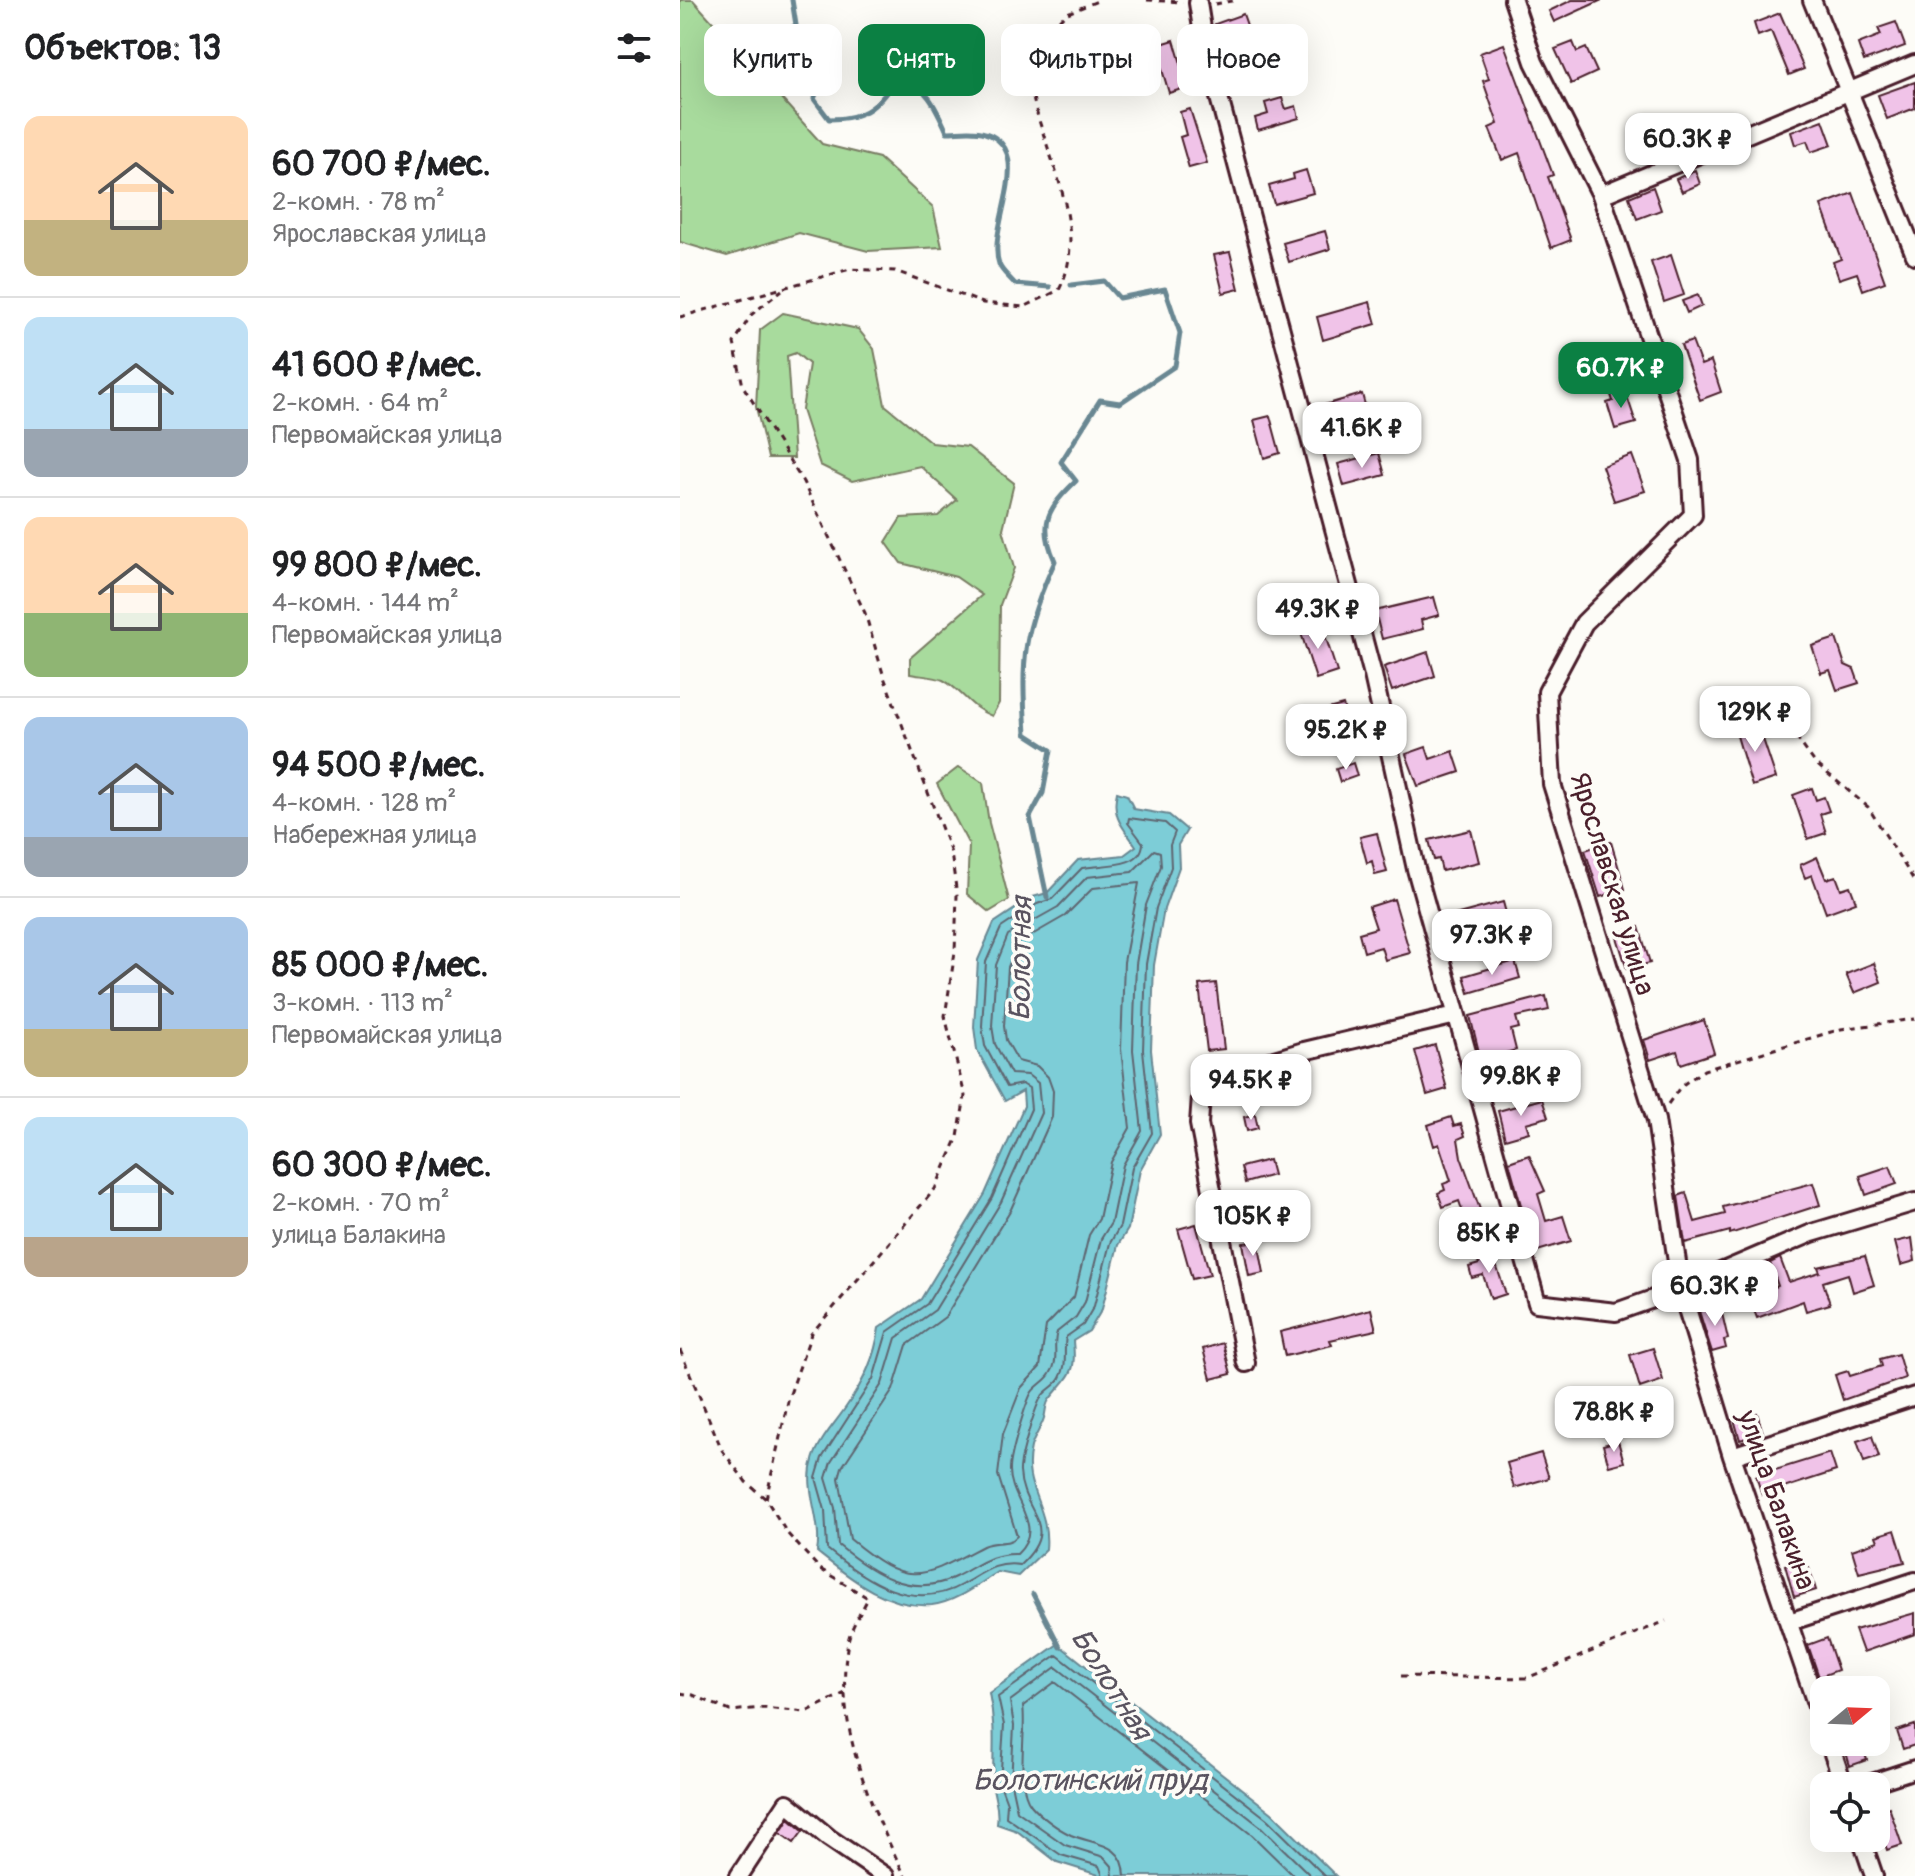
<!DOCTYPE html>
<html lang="ru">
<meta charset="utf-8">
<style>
body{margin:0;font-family:Pangolin,sans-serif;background:#f2f2f2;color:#202124;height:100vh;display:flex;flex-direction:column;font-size:30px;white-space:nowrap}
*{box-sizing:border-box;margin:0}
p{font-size:26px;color:#757577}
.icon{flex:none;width:44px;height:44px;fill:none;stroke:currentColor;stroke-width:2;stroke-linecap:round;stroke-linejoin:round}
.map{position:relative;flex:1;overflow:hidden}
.drawer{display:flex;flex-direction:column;background:#fff;width:680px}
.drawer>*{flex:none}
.banner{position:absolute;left:24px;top:24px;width:760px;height:72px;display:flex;gap:16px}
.needle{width:52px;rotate:71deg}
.tools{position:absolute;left:1130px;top:1676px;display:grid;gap:16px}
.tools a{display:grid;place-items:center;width:80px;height:80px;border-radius:16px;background:#fff;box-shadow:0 8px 32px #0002;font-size:40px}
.price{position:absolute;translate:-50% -68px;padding:0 18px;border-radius:16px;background:#fff;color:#222;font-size:26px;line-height:52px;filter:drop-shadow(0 2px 4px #0008)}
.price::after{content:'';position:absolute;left:50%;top:48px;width:24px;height:18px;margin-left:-12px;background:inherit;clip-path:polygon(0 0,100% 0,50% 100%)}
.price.on{background:#0b8043;color:#fff}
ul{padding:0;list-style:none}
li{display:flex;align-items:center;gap:24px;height:200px;padding:0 24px}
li+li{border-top:2px solid #e0e0e0}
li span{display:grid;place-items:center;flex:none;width:224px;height:160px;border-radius:16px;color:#555}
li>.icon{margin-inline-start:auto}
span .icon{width:96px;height:96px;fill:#fffc;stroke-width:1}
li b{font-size:34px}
h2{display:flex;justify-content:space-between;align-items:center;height:96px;padding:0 24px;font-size:34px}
.tag{padding:0 28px;border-radius:16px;background:#fff;box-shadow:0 8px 32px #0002;font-size:28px;line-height:72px}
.tag.on{background:#0b8043;color:#fff}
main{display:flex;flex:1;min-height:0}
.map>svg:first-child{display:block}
.green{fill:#a8db9d;stroke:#797d64;stroke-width:2}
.water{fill:#7dcdd7;stroke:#698792;stroke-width:2}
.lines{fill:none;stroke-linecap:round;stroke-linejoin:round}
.shore{stroke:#5e6570;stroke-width:2}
.stream{stroke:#698792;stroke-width:5}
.building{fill:#f0c3e8;stroke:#4a1f2b;stroke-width:2}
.minor-casing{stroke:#4a1f2b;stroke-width:22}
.path{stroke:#4a1f2b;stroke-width:3;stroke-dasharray:6 6;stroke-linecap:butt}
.minor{stroke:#fdfcf7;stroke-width:16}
.labels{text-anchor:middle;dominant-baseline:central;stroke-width:7;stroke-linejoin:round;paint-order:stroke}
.street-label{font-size:28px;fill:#4a1f2b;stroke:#fdfcf7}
.water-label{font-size:30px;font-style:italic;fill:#59535f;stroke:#fdfcf7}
</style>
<main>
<section class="drawer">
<h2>Объектов: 13<svg class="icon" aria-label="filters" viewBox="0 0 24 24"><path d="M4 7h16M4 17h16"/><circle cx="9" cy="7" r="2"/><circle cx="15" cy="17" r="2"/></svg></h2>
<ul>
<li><span style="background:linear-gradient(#ffd9b3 65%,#c2b280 0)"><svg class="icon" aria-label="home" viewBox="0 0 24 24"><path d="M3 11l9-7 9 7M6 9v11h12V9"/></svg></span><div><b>60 700 ₽/мес.</b><p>2-комн. · 78 m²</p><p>Ярославская улица</p></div></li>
<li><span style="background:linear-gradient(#bfe0f5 70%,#9aa5b1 0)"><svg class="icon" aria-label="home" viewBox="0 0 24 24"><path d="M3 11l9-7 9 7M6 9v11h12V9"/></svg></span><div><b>41 600 ₽/мес.</b><p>2-комн. · 64 m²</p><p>Первомайская улица</p></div></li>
<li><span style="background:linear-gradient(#ffd9b3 60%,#8fb573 0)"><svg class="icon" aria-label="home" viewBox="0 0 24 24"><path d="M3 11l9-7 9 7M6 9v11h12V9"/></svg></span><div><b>99 800 ₽/мес.</b><p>4-комн. · 144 m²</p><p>Первомайская улица</p></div></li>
<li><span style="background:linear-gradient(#a9c7e8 75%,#9aa5b1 0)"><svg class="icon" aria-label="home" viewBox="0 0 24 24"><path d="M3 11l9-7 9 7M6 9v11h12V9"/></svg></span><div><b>94 500 ₽/мес.</b><p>4-комн. · 128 m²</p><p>Набережная улица</p></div></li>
<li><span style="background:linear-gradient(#a9c7e8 70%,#c2b280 0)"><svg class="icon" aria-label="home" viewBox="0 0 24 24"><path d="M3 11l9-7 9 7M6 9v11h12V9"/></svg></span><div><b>85 000 ₽/мес.</b><p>3-комн. · 113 m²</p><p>Первомайская улица</p></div></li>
<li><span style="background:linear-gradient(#bfe0f5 75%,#b9a48a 0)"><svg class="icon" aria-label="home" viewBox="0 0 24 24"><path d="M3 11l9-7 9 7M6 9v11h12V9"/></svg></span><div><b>60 300 ₽/мес.</b><p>2-комн. · 70 m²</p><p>улица Балакина</p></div></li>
</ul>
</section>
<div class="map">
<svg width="1235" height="1876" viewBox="0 0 1235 1876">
<rect width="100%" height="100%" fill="#fdfcf7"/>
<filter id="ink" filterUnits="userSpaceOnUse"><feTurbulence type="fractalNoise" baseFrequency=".0125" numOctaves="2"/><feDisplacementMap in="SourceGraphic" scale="16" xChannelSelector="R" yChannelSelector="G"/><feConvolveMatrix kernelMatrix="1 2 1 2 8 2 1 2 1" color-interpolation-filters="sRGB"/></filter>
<g filter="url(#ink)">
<path class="green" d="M0 0H13L142 144 199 158 253 207 262 247 188 251 119 233 47 256 0 242Z
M103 313 178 329 194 349 205 405 252 443 288 447 334 483 323 529 334 568 320 605 319 703 312 716C291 709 282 690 263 680 253 676 240 676 230 674V658L302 595 276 577 221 563 206 542 221 518 258 516 277 500 240 466 172 481 140 465 122 410 129 364 116 353 107 356 114 458H88L76 407 80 330Z
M279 767 303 783 309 823 329 900 309 912 287 894 289 845 257 784Z"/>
<path class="water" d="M437 792 447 795 454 809 489 815 507 830 498 845 499 867 484 909 474 965 471 1050 480 1134 460 1170 448 1229 438 1245 422 1309 409 1331 393 1341C397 1377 388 1375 369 1400 365 1406 366 1412 364 1418 361 1428 354 1437 351 1447 341 1489 370 1505 366 1549L338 1576 318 1572C299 1584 276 1602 252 1605 207 1609 170 1578 137 1552 143 1520 123 1490 133 1460 139 1440 154 1425 166 1407 184 1382 195 1358 199 1328L241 1299 305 1194 344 1106 343 1091 325 1101 297 1050 294 1027 298 960 314 923 353 897 367 893 398 860 444 855 456 846C443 827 431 817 437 792Z
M378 1644 592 1813 656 1876H422L377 1862 337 1831 317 1824C320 1803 312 1798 313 1781 313 1748 316 1726 309 1693Z"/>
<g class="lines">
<path class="shore" d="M449 818 485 823 495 832 490 845 491 867 476 908 466 964 463 1050 472 1133 452 1168 440 1226 430 1243 414 1306 403 1325 386 1337C383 1352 388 1364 380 1378 376 1386 367 1389 362 1396 356 1404 339 1460 340 1472 342 1514 383 1525 340 1565 316 1561 303 1573 283 1584 233 1613 186 1581 147 1549L145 1510 136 1478 142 1458 193 1379 207 1332 247 1304 312 1198 351 1109 349 1088 342 1084 327 1087 305 1046 302 1026 306 962 321 928 357 904 372 899 402 868C421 864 462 869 463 843L448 823Z
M474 850 480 852 481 866 466 905 456 964 453 1050 462 1131 443 1165 431 1223 421 1239 405 1302 396 1317 377 1332C372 1346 380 1360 370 1374 366 1381 357 1385 352 1392 346 1401 330 1456 330 1469 329 1501 367 1526 337 1554 310 1553 298 1566 275 1577 232 1599 192 1573 158 1545L155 1508 146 1478 151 1462 202 1384 216 1338 255 1310 321 1202 361 1113 358 1083 348 1075 331 1074 315 1044 312 1026 316 965 328 935 378 907 407 877 452 872Z
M459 883 444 962 441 1049 450 1128 431 1162 419 1219 409 1235 394 1297 366 1326 360 1367 341 1388 323 1434 318 1475 337 1536C329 1546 314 1540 303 1546 242 1578 230 1589 170 1539L159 1478 162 1467 213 1390 227 1345 265 1317 331 1209 372 1117 373 1091 368 1077 357 1066 338 1061 326 1040 324 1026 328 967 338 943 385 916 413 888Z
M423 1876 419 1866 381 1855 326 1817 327 1803 320 1784 324 1725 318 1697 377 1655 587 1819 645 1876
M433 1876 432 1866 424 1857 385 1845 337 1811 331 1783 334 1726 330 1701 376 1667 580 1826 631 1876
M445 1876C444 1842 415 1845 391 1835 378 1829 360 1816 351 1805 335 1786 347 1732 343 1706L375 1682 572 1835 614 1876"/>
<path class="stream" d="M112 0 116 25 92 39 100 52 144 61V73L134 99 149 119C188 119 198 105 219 75 247 87 255 105 267 132 278 132 294 129 305 133 358 150 306 227 319 264 321 271 330 278 335 284L370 287
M367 897 350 817 363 793 371 750 346 734C341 658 343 631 375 561 358 523 368 508 396 481L381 462 420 400 440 403 495 366 500 333 485 289 439 298 424 281 391 285
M353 1594 380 1647"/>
</g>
<path class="building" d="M892 0H922L874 22 869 11Z
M1100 13 1124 69 1109 75 1091 31 1078 36 1074 23Z
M563 14 575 48 548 58 535 24Z
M1216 22 1225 46 1184 61 1178 44 1201 35 1198 28Z
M494 40 508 87 489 93 475 46Z
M893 42 897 52 906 48 917 72 891 84 875 49Z
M824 44 873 175 868 177 891 240 871 248 839 153 822 160 809 128 818 124 803 81 809 79 800 53Z
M1235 82V108L1207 119 1198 95Z
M602 98 606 109 616 106 619 118 578 130 575 118 588 114 585 103Z
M510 109 527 163 509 168 500 137 506 135 500 112Z
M1143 120 1152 145 1131 152 1127 141 1115 145 1111 132Z
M626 170 633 193 594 204 589 186 614 179 613 174Z
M1015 170 1020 184 1002 192 996 179Z
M973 187 981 210 957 219 949 197Z
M1173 193 1205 282 1183 290 1177 273 1159 279 1153 262 1161 259 1141 205Z
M645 231 650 249 609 262 603 243Z
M550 252 559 289 543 293 534 255Z
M991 255 1004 295 984 302 971 262Z
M1018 295 1022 306 1007 313 1002 301Z
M690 302 696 324 643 340 637 317Z
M1012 341 1021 365 1031 361 1041 392 1020 400 1001 345Z
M945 390 956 423 935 429 927 403 933 401 931 395Z
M682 394 691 428 678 432 674 417 646 425 641 406Z
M590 416 600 453 584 458 574 420Z
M699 453 705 475 664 486 658 464Z
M952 455 965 491 934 501 922 466Z
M754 597 759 615 741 620 743 629 702 639 695 611Z
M641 623 657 672 636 679 620 630Z
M1156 638 1165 665 1174 669 1179 683 1157 690 1150 670 1141 673 1132 646Z
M748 652 755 676 712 691 704 667Z
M663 705 674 739 652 746 646 728 653 726 648 709Z
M1077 721 1096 778 1072 786 1055 729Z
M746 747 750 759 773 751 780 772 738 786 726 754Z
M673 763 677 776 660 782 656 769Z
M1132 788 1136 800 1144 797 1149 811 1140 814 1146 833 1128 839 1113 795Z
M791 830 799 862 762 871 759 859 754 860 749 840Z
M697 833 707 872 695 875 692 861 687 863 680 837Z
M931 842 945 889 920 897 905 850Z
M1137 857 1146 879 1156 876 1161 889 1170 886 1176 902 1146 913 1132 875 1125 878 1120 865Z
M714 899 730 953 705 960 701 947 684 952 679 933 696 928 689 907Z
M823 902 830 928 778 942 771 916Z
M959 927 970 963 947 969 936 934Z
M835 961 840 978 789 993 784 976Z
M1194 963 1201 982 1174 993 1166 974Z
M536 983 544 1049 527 1051 519 985Z
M866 996 869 1010 836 1017 839 1028 831 1030 836 1050 801 1060 790 1016Z
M1024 1020 1034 1053 1001 1064 997 1051 970 1060 964 1040Z
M755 1045 767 1089 747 1095 735 1051Z
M862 1099 868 1117 846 1123 849 1132 825 1139 818 1111Z
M575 1114 578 1128 567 1131 564 1117Z
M771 1117 774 1126 781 1124 785 1136 778 1139 781 1157 802 1215 786 1221 779 1201 763 1207 758 1193 765 1190 763 1184 771 1181 759 1144 754 1146 748 1125Z
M849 1155 865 1191 858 1194 866 1221 883 1216 891 1241 854 1252 829 1162Z
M589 1160 593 1175 565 1183 561 1167Z
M1210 1166 1217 1184 1186 1195 1180 1176Z
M1133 1183 1140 1205 1050 1234V1231L1005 1243 998 1196 1006 1193 1015 1222 1045 1214 1043 1207Z
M516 1224 530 1275 512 1279 498 1229Z
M1232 1238 1235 1261 1221 1265 1215 1242Z
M578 1241 584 1273 569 1276 563 1243Z
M812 1253 826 1294 811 1299 803 1275 792 1278 789 1267 799 1264 797 1258Z
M1185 1256 1194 1285 1173 1292 1168 1274 1143 1282 1150 1304 1126 1311 1123 1301 1077 1318 1069 1297 1098 1286 1090 1263 1100 1258 1109 1282 1140 1272 1138 1267Z
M1040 1305 1048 1339 1044 1340 1046 1348 1032 1352 1019 1311Z
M691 1309 696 1330 650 1340 652 1345 605 1356 600 1332Z
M543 1343 551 1374 531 1379 523 1349Z
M973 1348 983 1380 960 1388 950 1355Z
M1218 1354 1225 1378 1163 1400 1155 1375 1168 1371 1170 1376 1202 1366 1200 1359Z
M1077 1413 1083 1433 1060 1440 1054 1419Z
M1192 1436 1199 1457 1184 1462 1177 1441Z
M938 1441 944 1462 929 1466 923 1445Z
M861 1453 869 1478 834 1488 827 1463Z
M1150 1453 1156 1471 1082 1495 1076 1476Z
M1215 1530 1225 1562 1179 1573 1172 1550 1198 1541 1196 1536Z
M1122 1560 1124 1570 1129 1568 1136 1590 1114 1597 1105 1565Z
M1235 1613V1634L1183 1652 1175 1630Z
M1147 1638 1158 1670 1139 1677 1128 1645Z
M1235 1725V1745L1223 1749 1217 1731Z
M1163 1742H1181L1187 1760 1170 1766Z
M1209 1807 1222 1845 1207 1850 1202 1835 1196 1837V1812Z
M109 1819 123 1831 114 1843 100 1833Z"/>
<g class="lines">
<g class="minor-casing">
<path id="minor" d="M833 0 854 62 921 195 1010 460 1013 515 904 623 867 692 872 784 976 1120 1001 1289 1052 1456 1144 1727
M1132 0 1235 255
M518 3 524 41 693 675 736 869 857 1303 936 1312 1001 1289 1132 1233 1235 1202
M921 195 1235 64
M566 1363 519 1124 522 1082 624 1051 776 1015
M1052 1456 1235 1396
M1109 1622 1235 1581
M1149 1742 1164 1786
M1183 1786 1235 1769
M1181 1838 1194 1876
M59 1876 107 1803 149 1838 205 1876"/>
</g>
<path class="path" d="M467 0 503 2
M535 4 557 0
M0 317 170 269 215 271 303 303 344 307 379 290C411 228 364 155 352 93 350 80 351 64 350 50L385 14 420 0
M1116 737 1135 763 1188 807 1235 882
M988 1104 1001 1086 1024 1070 1161 1029 1235 1019
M0 1350 42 1450 66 1482 86 1499 107 1533 140 1569 188 1598C182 1611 170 1628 168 1642 153 1725 190 1804 225 1876
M86 1499 109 1397 131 1334 255 1189 278 1137 285 1096 265 1016 275 952 277 895 271 853 204 677 185 613 123 482 63 386 54 343 71 315 102 290
M721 1676 847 1678 986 1621
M0 1693 13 1695 50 1711 83 1708 126 1712 165 1693"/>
<use href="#minor" class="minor"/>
</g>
</g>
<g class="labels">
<g class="street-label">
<text transform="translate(932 884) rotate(73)">Ярославская улица</text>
<text transform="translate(1096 1500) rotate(71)">улица Балакина</text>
</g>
<g class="water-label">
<text transform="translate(341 959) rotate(-89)">Болотная</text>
<text transform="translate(431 1684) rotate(58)">Болотная</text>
<text x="410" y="1780">Болотинский пруд</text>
</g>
</g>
</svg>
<div class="tools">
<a><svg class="needle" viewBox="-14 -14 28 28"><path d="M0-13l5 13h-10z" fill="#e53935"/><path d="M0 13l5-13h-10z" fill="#757577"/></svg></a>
<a><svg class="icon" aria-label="locate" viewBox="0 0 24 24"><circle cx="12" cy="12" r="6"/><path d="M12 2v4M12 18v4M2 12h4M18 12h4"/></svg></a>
</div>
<b class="price" style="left:1008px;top:181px">60.3K ₽</b>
<b class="price on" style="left:941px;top:410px">60.7K ₽</b>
<b class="price" style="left:682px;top:470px">41.6K ₽</b>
<b class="price" style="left:638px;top:651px">49.3K ₽</b>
<b class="price" style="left:1075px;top:754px">129K ₽</b>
<b class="price" style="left:666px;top:772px">95.2K ₽</b>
<b class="price" style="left:812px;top:977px">97.3K ₽</b>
<b class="price" style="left:841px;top:1118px">99.8K ₽</b>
<b class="price" style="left:571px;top:1122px">94.5K ₽</b>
<b class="price" style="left:573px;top:1258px">105K ₽</b>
<b class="price" style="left:809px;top:1275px">85K ₽</b>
<b class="price" style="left:1035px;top:1328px">60.3K ₽</b>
<b class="price" style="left:934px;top:1454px">78.8K ₽</b>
<div class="banner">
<a class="tag">Купить</a>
<a class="tag on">Снять</a>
<a class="tag">Фильтры</a>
<a class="tag">Новое</a>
</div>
</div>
</main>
